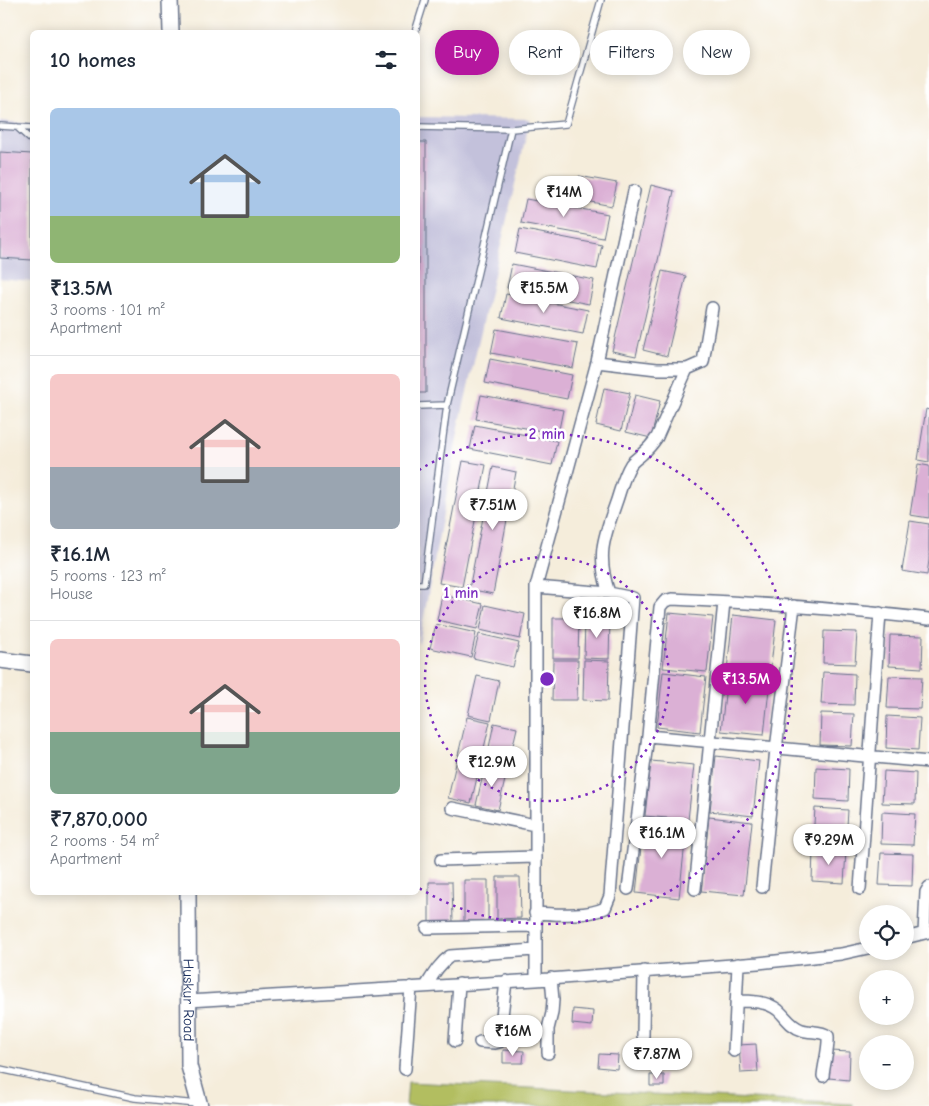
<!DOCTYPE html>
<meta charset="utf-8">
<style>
body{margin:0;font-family:"Comic Neue",sans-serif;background:#f2f2f3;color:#1f2937;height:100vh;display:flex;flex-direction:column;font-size:19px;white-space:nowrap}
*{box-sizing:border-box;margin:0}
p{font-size:16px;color:#747a83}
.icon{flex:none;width:28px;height:28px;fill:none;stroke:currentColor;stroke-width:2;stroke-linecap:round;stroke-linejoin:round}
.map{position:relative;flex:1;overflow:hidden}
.panel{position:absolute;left:30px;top:30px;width:390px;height:865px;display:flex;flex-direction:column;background:#fff;border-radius:8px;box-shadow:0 2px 12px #0003}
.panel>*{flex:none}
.guide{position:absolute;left:435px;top:30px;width:419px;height:45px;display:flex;gap:10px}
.tools{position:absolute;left:859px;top:905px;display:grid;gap:10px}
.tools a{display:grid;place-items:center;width:55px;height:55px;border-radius:50%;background:#fff;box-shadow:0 2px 12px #0003;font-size:25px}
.price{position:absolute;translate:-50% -42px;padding:0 11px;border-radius:18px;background:#fff;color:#222;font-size:16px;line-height:32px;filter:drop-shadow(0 1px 2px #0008)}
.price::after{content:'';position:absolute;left:50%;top:30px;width:15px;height:11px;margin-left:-8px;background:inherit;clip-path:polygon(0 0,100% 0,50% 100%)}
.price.current{background:#b5179e;color:#fff}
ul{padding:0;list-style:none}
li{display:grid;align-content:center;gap:10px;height:265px;padding:0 20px}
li+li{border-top:1px solid #e0e1e3}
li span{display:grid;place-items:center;height:155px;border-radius:8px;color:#555}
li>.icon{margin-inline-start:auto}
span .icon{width:90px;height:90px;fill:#fffc;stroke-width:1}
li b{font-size:21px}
h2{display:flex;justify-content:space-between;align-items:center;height:60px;padding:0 20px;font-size:21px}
.pill{padding:0 18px;border-radius:22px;background:#fff;box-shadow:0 2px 12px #0003;font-size:18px;line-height:45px}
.pill.current{background:#b5179e;color:#fff}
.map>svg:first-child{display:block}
.industrial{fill:#c3c1db}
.green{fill:#b2be60;stroke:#66765f}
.building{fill:#dbb0d5}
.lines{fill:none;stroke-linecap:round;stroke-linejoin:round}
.service-casing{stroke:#67728a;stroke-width:8}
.minor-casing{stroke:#67728a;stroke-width:14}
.tertiary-casing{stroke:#67728a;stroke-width:18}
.service{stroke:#fff;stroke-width:5.5}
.minor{stroke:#fff;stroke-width:11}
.tertiary{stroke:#fff;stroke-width:15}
.ring{fill:none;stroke:#7b2cbf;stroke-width:2.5;stroke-dasharray:2.5 5}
.labels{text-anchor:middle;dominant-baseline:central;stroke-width:5;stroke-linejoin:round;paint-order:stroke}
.street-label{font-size:15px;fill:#1b2f5e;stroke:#fff}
.centre{fill:#7b2cbf;stroke:#fff;stroke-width:2.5}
.ring-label{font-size:15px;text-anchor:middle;font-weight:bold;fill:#7b2cbf;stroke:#fff;stroke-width:5;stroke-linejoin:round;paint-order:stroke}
</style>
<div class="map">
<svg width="929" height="1106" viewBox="0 0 929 1106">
<rect width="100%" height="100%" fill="#fff"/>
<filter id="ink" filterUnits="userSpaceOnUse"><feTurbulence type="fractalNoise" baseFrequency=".02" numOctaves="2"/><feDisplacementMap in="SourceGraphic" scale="10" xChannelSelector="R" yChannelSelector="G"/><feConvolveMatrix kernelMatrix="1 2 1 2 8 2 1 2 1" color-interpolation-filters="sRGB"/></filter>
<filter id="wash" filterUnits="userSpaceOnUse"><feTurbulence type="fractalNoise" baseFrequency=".0096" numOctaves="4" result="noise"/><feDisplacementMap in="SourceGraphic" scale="20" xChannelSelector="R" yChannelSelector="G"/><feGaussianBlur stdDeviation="1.12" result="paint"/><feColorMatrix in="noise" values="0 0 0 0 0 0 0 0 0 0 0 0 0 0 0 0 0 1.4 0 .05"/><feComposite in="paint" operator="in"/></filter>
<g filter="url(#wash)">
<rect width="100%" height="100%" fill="#f5eddb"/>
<path class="industrial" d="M418 117 530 119 460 422 419 643 418 644Z
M0 121 32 124V282L0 279Z"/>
<path class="green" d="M408 1082 853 1104V1106H406Z"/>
<g id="blocks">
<path class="building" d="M418 142H426V393H418Z
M0 152 32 154V260L0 258Z
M579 176 617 183 612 206 575 199Z
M651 185 674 191 636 356 612 351Z
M526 199 608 214 603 238 521 223Z
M520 229 602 245 597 269 515 253Z
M512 264 594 280 589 304 507 288Z
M662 271 686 276 667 356 643 350Z
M506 294 588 310 583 334 501 318Z
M496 329 578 344 573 368 491 353Z
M490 359 572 375 567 399 485 383Z
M604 388 630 393 621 431 596 425Z
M481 395 563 410 558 434 476 419Z
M635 395 660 401 651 438 626 432Z
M926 409 929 410V462L918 460Z
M475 425 557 441 552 465 470 449Z
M463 461 486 465 462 587 439 583Z
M918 464 929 466V518L910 515Z
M493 467 516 472 493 594 469 589Z
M910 521 929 524V560L927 575 902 571Z
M442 595 483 604 477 629 437 620Z
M485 605 525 614 520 639 480 630Z
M669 613 713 617 707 672 663 668Z
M733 615 776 620 770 675 727 670Z
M553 618H579L578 658H553Z
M585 619H610L609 659 584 658Z
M436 624 476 633 471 657 430 648Z
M824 631 857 632 855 664 823 663Z
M479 634 519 643 513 667 473 658Z
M890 635 923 636 922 668 889 666Z
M553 660H578L577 700H552Z
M584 660 609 661 608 701 583 700Z
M663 672 706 677 700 732 657 727Z
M823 672 855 674 854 705 821 704Z
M477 676 499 681 491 720 468 715Z
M727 676 770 680 764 735 721 731Z
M889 676 922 677 920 709 887 708Z
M821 713 854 714 852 746 820 745Z
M887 716 920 718 918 750 886 748Z
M467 717 490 722 481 761 458 755Z
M494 723 517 728 508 767 486 762Z
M716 756 759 761 753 816 710 811Z
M457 759 480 765 471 803 448 798Z
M651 761 694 765 688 820 645 816Z
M485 766 507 771 498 810 476 805Z
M816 767 849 769 848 801 815 799Z
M884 771 916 773 915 804 882 803Z
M815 808 848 810 846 842 813 840Z
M882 812 915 814 913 845 881 844Z
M709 817 752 822 744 895 701 891Z
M644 820 687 824 679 898 636 893Z
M813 849 846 851 844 883 812 881Z
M881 853 913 854 912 886 879 885Z
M497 877H520L521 918 497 919Z
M464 880H488V921H464Z
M429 882H452L453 923 429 924Z
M573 1009 593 1011 592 1026 572 1024Z
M756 1044 758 1072 741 1073 739 1045Z
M503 1050 524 1051 523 1063H503Z
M831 1051 850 1052 849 1080 829 1078Z
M599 1054 618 1055 617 1069 598 1067Z
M650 1075H664V1086H650Z"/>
</g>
</g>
<g filter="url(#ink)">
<use href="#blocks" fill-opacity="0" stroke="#67728a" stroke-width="1"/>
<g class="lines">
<g class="service-casing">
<path id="service" d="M415 32 425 0
M0 126 32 128
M17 127 30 139H32
M418 127 511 129 566 124 601 0
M418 406 447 405 511 129
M418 584H424L447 405
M0 1069 135 1098 197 1104"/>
</g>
<g class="minor-casing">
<path id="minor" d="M597 362 657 369H687L703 362 712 308
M609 593C596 554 604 537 617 500 621 488 624 475 631 464 634 460 638 458 642 454 648 449 653 443 657 437L687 369
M929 619C844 609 758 603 672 599L665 601 660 607 648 736 929 762
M452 808 535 825
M441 860 535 857
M762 887 776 749 794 606
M628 889 648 736
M695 889 724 602
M860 889 880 613
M535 913C556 914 586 917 605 908L610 896 633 598 609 593 536 587 597 362 634 191
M427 928 535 926
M924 933 926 892 929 887
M905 938 929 932
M536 980 758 963 841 954 868 948
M426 986C433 975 439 964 450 956L535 950
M189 1001 536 980V587
M736 1001C750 1001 767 1001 778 1010 786 1017 791 1027 802 1030 811 1033 820 1030 828 1036 829 1049 824 1063 823 1076
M643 1036 644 971
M455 1041 459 984
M480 1042 495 1043 499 1042 506 981
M734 1051 738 964
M548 1053V1029L552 1013 553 1000 551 978
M405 1069 411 987"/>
</g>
<g class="tertiary-casing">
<g id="tertiary">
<path d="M170 0 171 32"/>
<path d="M0 660 32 664"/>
<path id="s1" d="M188 892 189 1066 200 1106"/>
</g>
</g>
<use href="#service" class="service"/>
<use href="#minor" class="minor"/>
<use href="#tertiary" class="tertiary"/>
</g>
</g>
<g class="ring">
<circle cx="547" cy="679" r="122"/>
<path d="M419 470A245 245 0 1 1 419 888"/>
</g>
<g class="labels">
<g class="street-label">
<text stroke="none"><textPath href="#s1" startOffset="108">Huskur Road</textPath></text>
</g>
</g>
<circle cx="547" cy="679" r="8" class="centre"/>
<g class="ring-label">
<text x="547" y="439">2 min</text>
<text x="461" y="598">1 min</text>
</g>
</svg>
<div class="tools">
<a><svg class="icon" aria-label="locate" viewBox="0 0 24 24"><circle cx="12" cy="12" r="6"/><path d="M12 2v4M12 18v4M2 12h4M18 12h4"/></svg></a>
<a>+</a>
<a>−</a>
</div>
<b class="price" style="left:564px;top:218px">₹14M</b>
<b class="price" style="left:544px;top:314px">₹15.5M</b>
<b class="price" style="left:493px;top:531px">₹7.51M</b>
<b class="price" style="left:597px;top:639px">₹16.8M</b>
<b class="price current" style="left:746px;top:705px">₹13.5M</b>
<b class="price" style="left:492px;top:788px">₹12.9M</b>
<b class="price" style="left:662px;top:859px">₹16.1M</b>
<b class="price" style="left:829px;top:866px">₹9.29M</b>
<b class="price" style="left:513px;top:1057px">₹16M</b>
<b class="price" style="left:657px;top:1080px">₹7.87M</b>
<div class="guide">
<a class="pill current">Buy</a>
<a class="pill">Rent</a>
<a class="pill">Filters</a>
<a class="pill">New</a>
</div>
<section class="panel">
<h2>10 homes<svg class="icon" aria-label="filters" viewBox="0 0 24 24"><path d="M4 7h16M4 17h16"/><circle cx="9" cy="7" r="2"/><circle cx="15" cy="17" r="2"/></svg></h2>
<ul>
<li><span style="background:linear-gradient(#a9c7e8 70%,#8fb573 0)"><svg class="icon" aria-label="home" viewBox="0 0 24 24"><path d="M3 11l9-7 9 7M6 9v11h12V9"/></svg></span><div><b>₹13.5M</b><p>3 rooms · 101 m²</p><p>Apartment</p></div></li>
<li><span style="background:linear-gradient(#f6c9c9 60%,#9aa5b1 0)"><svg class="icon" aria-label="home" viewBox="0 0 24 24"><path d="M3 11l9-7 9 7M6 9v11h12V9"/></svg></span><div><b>₹16.1M</b><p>5 rooms · 123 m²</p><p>House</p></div></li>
<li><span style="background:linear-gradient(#f6c9c9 60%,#7fa58c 0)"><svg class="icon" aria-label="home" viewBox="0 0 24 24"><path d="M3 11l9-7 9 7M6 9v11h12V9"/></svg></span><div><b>₹7,870,000</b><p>2 rooms · 54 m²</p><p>Apartment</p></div></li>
</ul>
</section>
</div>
